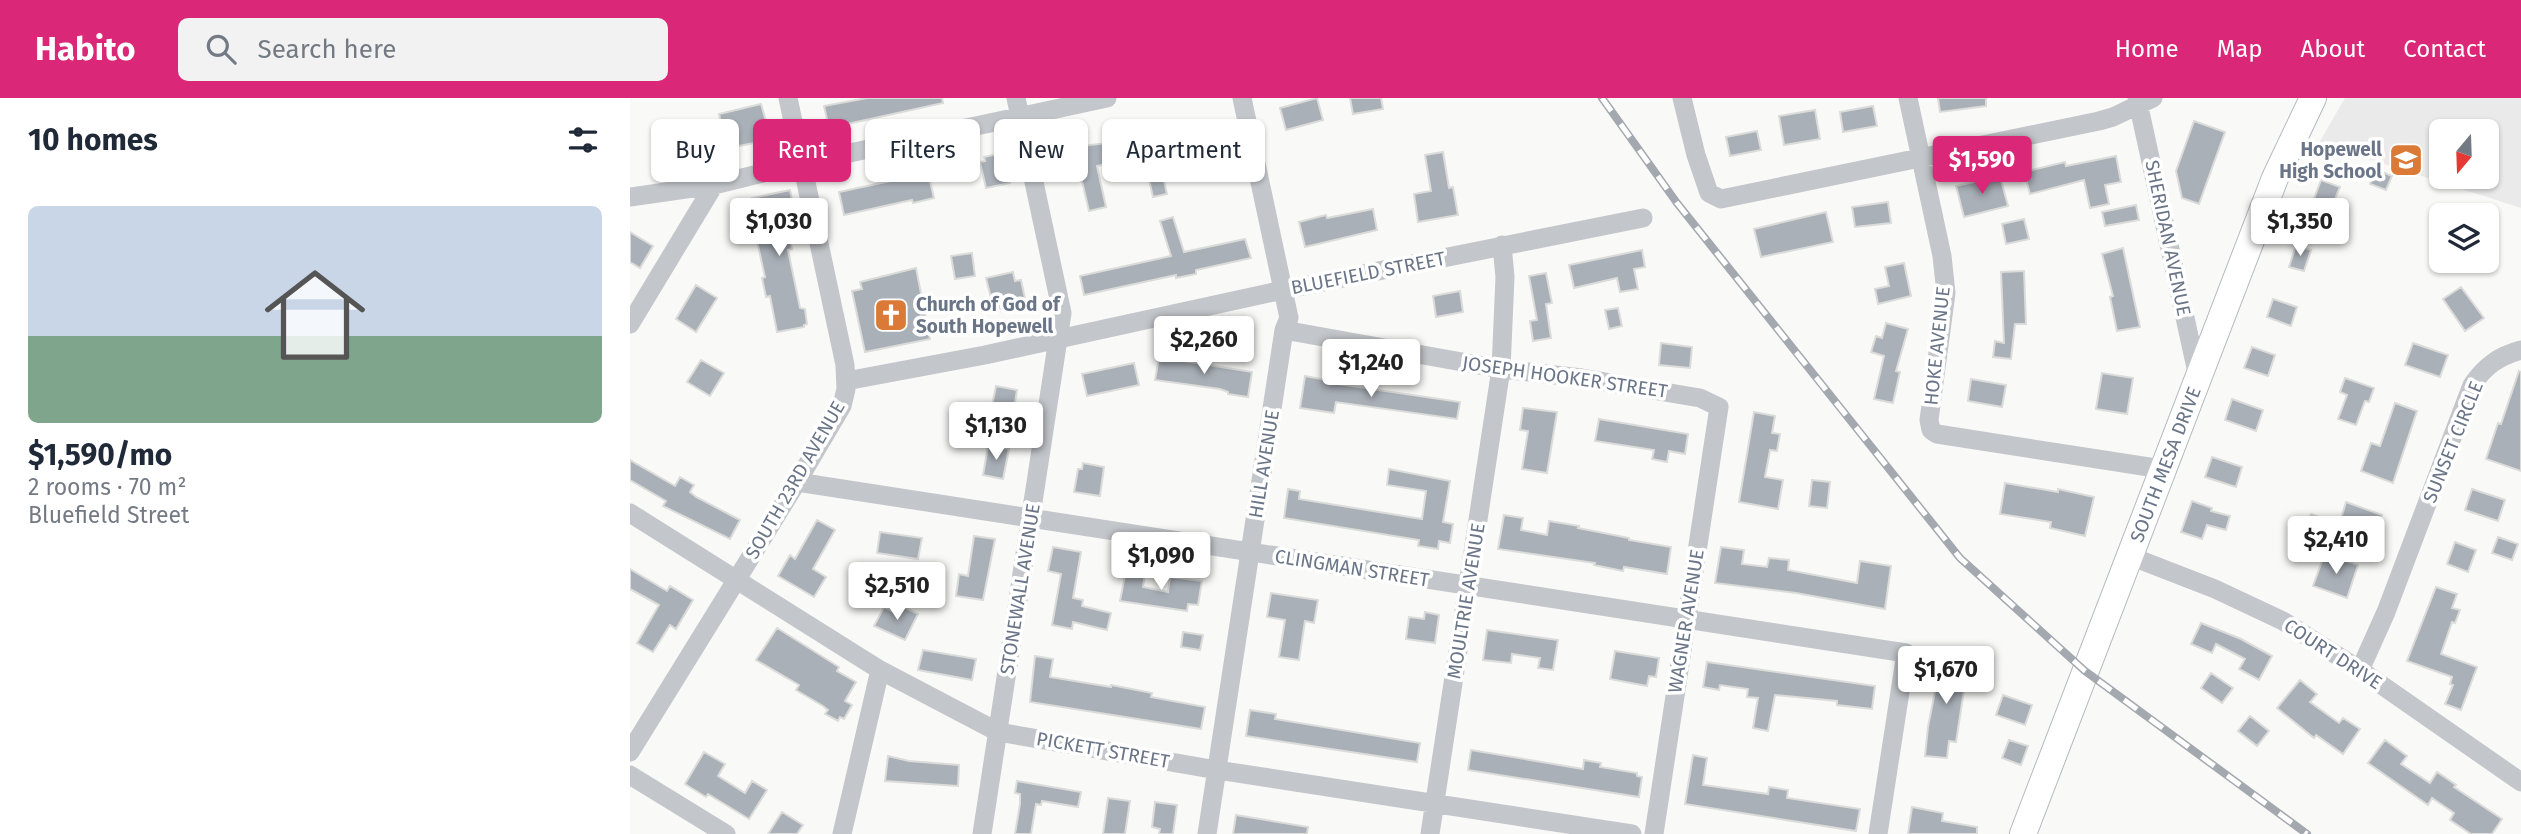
<!DOCTYPE html>
<meta charset="utf-8">
<style>
body{margin:0;font-family:"Fira Sans",sans-serif;background:#f2f2f3;color:#1f2937;height:100vh;display:flex;flex-direction:column;font-size:26px;white-space:nowrap}
*{box-sizing:border-box;margin:0}
p{font-size:23px;color:#747a83}
.icon{flex:none;width:38px;height:38px;fill:none;stroke:currentColor;stroke-width:2;stroke-linecap:round;stroke-linejoin:round}
.map{position:relative;flex:1;overflow:hidden}
.sheet{display:flex;flex-direction:column;background:#fff;width:630px}
.sheet>*{flex:none}
.banner{position:absolute;left:21px;top:21px;width:665px;height:63px;display:flex;gap:14px}
.needle{width:46px;rotate:199deg}
.fabs{position:absolute;left:1799px;top:21px;display:grid;gap:14px}
.fabs a{display:grid;place-items:center;width:70px;height:70px;border-radius:10px;background:#fff;box-shadow:0 2px 5px #0004;font-size:35px}
.price{position:absolute;translate:-50% -60px;padding:0 16px;border-radius:7px;background:#fff;color:#222;font-size:23px;line-height:46px;filter:drop-shadow(0 2px 4px #0008)}
.price::after{content:'';position:absolute;left:50%;top:42px;width:21px;height:16px;margin-left:-10px;background:inherit;clip-path:polygon(0 0,100% 0,50% 100%)}
.price.active{background:#db2777;color:#fff}
ul{padding:0;list-style:none}
li{display:grid;align-content:center;gap:14px;height:371px;padding:0 28px}
li+li{border-top:2px solid #e0e1e3}
li span{display:grid;place-items:center;height:217px;border-radius:10px;color:#555}
li>.icon{margin-inline-start:auto}
span .icon{width:126px;height:126px;fill:#fffc;stroke-width:1}
li b{font-size:30px}
h2{display:flex;justify-content:space-between;align-items:center;height:84px;padding:0 28px;font-size:30px}
.tag{padding:0 24px;border-radius:10px;background:#fff;box-shadow:0 2px 5px #0004;font-size:24px;line-height:63px}
.tag.active{background:#db2777;color:#fff}
header{display:flex;align-items:center;gap:42px;box-sizing:border-box;height:98px;padding:0 35px;background:#db2777;color:#fff}
header strong{font-size:33px}
nav{display:flex;gap:38px;margin-inline-start:auto;font-size:24px}
.search{width:490px;height:63px;background:#f2f2f3;display:flex;align-items:center;gap:18px;box-sizing:border-box;padding:0 24px;border-radius:10px;color:#747a83;font-size:26px}
main{display:flex;flex:1;min-height:0}
.map>svg:first-child{display:block}
.built{fill:#eaeaea;fill-rule:evenodd}
.building{fill:#aab0b8;stroke:#dbdbd9;stroke-width:2}
.lines{fill:none;stroke-linecap:round;stroke-linejoin:round}
.secondary-casing{stroke:#b5b9bf;stroke-width:28}
.minor{stroke:#c3c6ca;stroke-width:19}
.secondary{stroke:#fff;stroke-width:26}
.rail-casing{stroke:#a4a9b0;stroke-width:8}
.rail{stroke:#fff;stroke-width:5;stroke-dasharray:16;stroke-linecap:butt}
.labels{text-anchor:middle;dominant-baseline:central;stroke-width:7;stroke-linejoin:round;paint-order:stroke}
.poi-label{font-size:19px;font-weight:bold;fill:#6a7587;stroke:#fff;text-anchor:end}
.street-label{font-size:19px;fill:#6a7587;stroke:#fff}
</style>
<header>
<strong>Habito</strong>
<div class="search"><svg class="icon" aria-label="search" viewBox="0 0 24 24"><circle cx="10" cy="10" r="6"/><path d="M15 15l6 6"/></svg>Search here</div>
<nav><a>Home</a><a>Map</a><a>About</a><a>Contact</a></nav>
</header>
<main>
<section class="sheet">
<h2>10 homes<svg class="icon" aria-label="filters" viewBox="0 0 24 24"><path d="M4 7h16M4 17h16"/><circle cx="9" cy="7" r="2"/><circle cx="15" cy="17" r="2"/></svg></h2>
<ul>
<li><span style="background:linear-gradient(#c9d6e8 60%,#7fa58c 0)"><svg class="icon" aria-label="home" viewBox="0 0 24 24"><path d="M3 11l9-7 9 7M6 9v11h12V9"/></svg></span><div><b>$1,590/mo</b><p>2 rooms · 70 m²</p><p>Bluefield Street</p></div></li>
</ul>
</section>
<div class="map">
<svg width="1891" height="736" viewBox="0 0 1891 736">
<rect width="100%" height="100%" fill="#f9f9f7"/>
<path class="built" d="M1715 0H1891V110L1689 45ZM1811 33H1857V79H1811Z"/>
<path class="building" d="M237 0H312L313 5 199 30 194 8Z
M687 0 693 22 656 32 650 10Z
M720 0H751L753 11 723 16Z
M1308 0H1356V8L1310 14Z
M131 6 141 41 137 42 138 48 125 50 124 45 45 61 40 39 81 31 80 27 91 25 89 16Z
M1243 8 1247 28 1213 34 1210 14Z
M1185 12 1190 41 1154 47 1149 18Z
M1564 23 1595 34 1569 106 1552 100 1546 73Z
M540 28V31L551 29 554 51 535 54 537 61 523 64 518 32Z
M1127 33 1131 52 1100 58 1096 39Z
M476 45 480 65 467 68 476 109 459 113 444 49Z
M813 54 819 90 823 89 828 117 788 124 784 96 801 93 795 57Z
M368 56 369 60 374 59 380 85 356 90 350 64 355 63 354 59Z
M1486 58 1491 84 1475 87 1479 106 1460 110 1454 82 1400 96 1394 74 1435 64 1436 68Z
M531 69 537 96 523 99 517 73Z
M1745 71 1762 78 1756 92 1740 86Z
M298 75 304 100 283 105 282 102 214 117 209 94Z
M1370 78 1378 108 1334 119 1326 88Z
M1691 82 1710 89 1698 118 1680 112Z
M160 92 167 126 157 128 162 151 158 152 170 210 175 211 177 226 174 227V229L147 234 140 198 136 199 132 180 135 179 127 143 131 142 122 100Z
M1258 104 1261 125 1225 129 1222 109Z
M1506 107 1509 122 1475 128 1472 114Z
M743 111 747 132 675 149 669 124 696 117 697 120Z
M1196 114 1203 144 1131 159 1124 131Z
M543 119 554 154 615 141 621 160 566 172V176L546 180V177L454 197 450 178 541 158 530 123Z
M1394 121 1399 141 1376 146 1372 126Z
M0 134 23 148 10 170 0 164Z
M1666 147 1681 152 1674 173 1659 169Z
M1493 150 1510 229 1487 233 1480 199 1483 198 1472 156Z
M1012 152 1015 169 1004 171 1008 191 990 194 987 180 944 190 939 167Z
M342 155 345 178 325 181 321 158Z
M1274 165 1281 198 1248 206 1245 191 1259 188 1255 169Z
M286 170 300 241 235 254 222 193 232 191 230 184Z
M1394 173 1396 226H1385L1381 261 1363 259 1365 243 1374 245 1371 174Z
M383 174 385 183 391 182 396 205 364 212 356 180Z
M916 175 922 205 916 206 921 240 903 243 900 223 907 222 899 178Z
M66 187 87 200 66 234 46 221Z
M1831 189 1854 220 1835 233 1813 201Z
M830 193 833 214 806 219 803 198Z
M1643 201 1667 209 1661 228 1637 219Z
M988 210 992 228 979 231 975 212Z
M1256 225 1278 231 1266 273 1270 274 1263 305 1244 301 1254 258 1241 254 1246 238 1252 240Z
M1031 245 1062 249 1060 270 1029 267Z
M1783 245 1818 257 1810 279 1775 267Z
M1622 249 1645 257 1638 278 1614 270Z
M529 259 622 274 618 299 598 296V294L590 291 525 282Z
M71 262 94 275 80 298 57 284Z
M504 265 509 287 457 298 452 276Z
M1889 273 1891 274V373L1856 361 1868 325 1871 326Z
M1472 275 1503 280 1497 316 1466 311Z
M675 278 702 283V285L708 286 830 304 827 321 706 304 704 315 670 310Z
M1715 280 1744 290 1739 304 1735 303 1726 327 1708 321 1717 297 1710 294Z
M1341 281 1376 287 1372 309 1338 303Z
M366 288 387 292 383 317 361 313Z
M1602 301 1633 312 1626 333 1595 322Z
M1765 305 1787 313 1763 385 1731 373 1741 345 1750 348Z
M893 310 927 314 917 375 892 371 898 333 890 332Z
M1124 314 1145 318 1142 335 1150 336 1147 353 1140 352 1135 379 1153 382 1148 411 1109 404Z
M969 321 1058 336 1055 356 1039 353 1037 364 1022 361 1024 352 965 343Z
M358 348 379 351 373 381 353 377Z
M1582 359 1612 369 1606 389 1575 379Z
M0 362 45 388 50 379 64 387 60 394 66 399 110 422 100 441 33 408 36 403 0 382Z
M453 365 474 369 470 398 444 394 448 371H452Z
M759 371 820 383 813 424 823 426 820 445 809 443 808 451 788 448 789 442 654 420 658 391 670 393 669 401 792 421 796 393 757 387Z
M1182 382 1200 384 1197 410 1179 408Z
M1375 385 1428 394V391L1464 399 1455 438 1420 430 1421 424 1370 416Z
M1842 391 1875 402 1868 423 1835 412Z
M1562 403 1582 410 1581 413 1600 418 1596 432 1577 427 1572 441 1551 434Z
M1716 404 1752 417 1745 436 1710 424Z
M1681 416 1699 423 1687 456 1674 452 1680 435 1675 433Z
M874 417 893 420 891 432 917 437 919 423 949 428 948 430 999 440V442L1041 449 1037 476 994 469 993 473 964 467 965 465 868 451Z
M187 422 205 432 183 471 196 479 184 499 148 478 160 457 165 461Z
M250 434 292 440 288 461 247 455Z
M344 438 365 441 353 502 326 498 329 476 338 478Z
M1868 439 1888 446 1882 462 1862 455Z
M1825 444 1846 452 1838 474 1817 466Z
M423 449 451 454 443 500 453 502 452 508 481 515 477 532 443 524 442 531 422 527 431 476 418 473Z
M1091 449 1114 452 1112 466 1137 469 1139 460 1159 462 1158 472 1227 485 1230 463 1261 468 1255 511 1166 495 1085 485Z
M1695 455 1728 467 1717 500 1683 488Z
M0 471 37 493 40 488 63 502 46 531 40 527 23 554 7 545 29 507 0 491Z
M496 472 515 475 513 489 538 494 540 479 572 483 568 507 558 506 557 513 490 503Z
M1806 489 1827 496 1822 510 1830 512 1825 525 1822 524 1811 556 1847 569 1831 612 1815 606 1823 587 1820 586 1822 579 1777 563Z
M641 495 688 502 684 525 675 523 669 562 649 559 655 522 637 519Z
M254 509 270 517 274 509 288 516 275 542 244 528Z
M795 514 809 517 805 545 776 541 779 519 794 521Z
M1571 525 1611 541 1642 558 1629 582 1609 571 1615 561 1586 546 1582 555 1561 546Z
M147 530 209 569 207 573 226 584 215 603 222 607 214 621 210 619 208 623 195 616 198 612 193 608 166 592 169 587 126 562Z
M857 532 928 542 923 572 908 570 910 560 882 556 881 565 853 562Z
M553 534 573 537 570 552 551 549Z
M293 552 346 561 342 582 288 572Z
M1313 552 1336 557 1329 591 1334 592 1326 644 1319 643 1317 660 1295 658 1298 629Z
M985 553 1029 560 1026 579 1019 578 1017 588 980 581Z
M405 558 423 561 420 579 481 589V587L522 595 521 599 575 609 571 631 400 604Z
M1077 564 1245 588 1242 611 1207 607V603L1145 597 1138 633 1123 630 1128 600 1117 599 1118 591 1090 587 1089 592 1073 589Z
M1581 575 1603 590 1592 605 1571 590Z
M1670 582 1687 596 1680 604 1709 625 1713 620 1730 631 1713 656 1686 637 1684 640 1647 610Z
M1373 597 1402 607 1395 627 1366 617Z
M620 612 646 616 645 621 790 645 787 664 616 638Z
M1620 618 1639 633 1627 648 1608 633Z
M1379 642 1398 648 1391 667 1372 660Z
M1755 642 1777 658 1771 666 1800 685 1807 674 1826 687 1824 689 1872 721 1862 736H1841L1820 722 1824 715 1802 700 1798 707 1738 665Z
M841 652 953 671 954 662 971 665 970 669 1007 675V678L1012 679 1009 699 838 672Z
M74 654 95 666 88 678 115 695 122 683 137 692 119 721 78 696 76 699 55 686Z
M1063 657 1077 660 1073 687 1138 696 1139 689 1158 692 1157 700 1230 711 1226 733 1055 706Z
M258 658 279 663 329 667 328 688 255 683Z
M387 683 451 694 448 709 412 703 411 707 406 706 401 736H385L390 706V696L385 695Z
M478 700 500 703 495 736H473Z
M525 704 547 707 543 736H529L530 731 522 729Z
M1282 709 1313 715 1312 723 1347 729V736H1278Z
M152 714 173 727 167 736H138Z
M606 717 678 729 677 736H603Z"/>
<g class="lines">
<g class="secondary-casing">
<g id="secondary">
<path id="s1" d="M1393 736 1645 80 1683 0"/>
</g>
</g>
<path class="minor" d="M1052 0 1066 57 1079 95 1091 101 1469 23 1483 19 1523 0
M1278 0 1312 158 1316 195 1299 322 1301 332 1307 336 1532 371
M1507 0 1568 279
M0 99 84 87 173 65 477 0
M0 226 84 87
M654 232 871 271 952 280 1070 300 1089 309 1024 736
M216 283 355 257 653 192 1013 120
M167 384 1276 555 1248 736
M0 415 250 572 368 634 587 672 1002 736
M1500 458 1585 491 1653 523 1730 572 1891 684
M1730 572 1756 514 1842 287C1855 268 1869 258 1891 252
M0 654 167 384 212 308 216 291 215 267 158 0
M0 677 96 736
M212 736 250 572
M352 736 432 215 386 0
M577 736 654 232 659 220 612 0
M800 736 871 271 875 179 872 147"/>
<use href="#secondary" class="secondary"/>
<g class="rail-casing">
<path id="rail" d="M972 0 1047 105 1330 460 1455 573 1677 736"/>
</g>
<use href="#rail" class="rail"/>
</g>
<defs>
<g id="school-square" transform="scale(1.75)"><rect x="-9" y="-9" width="18" height="18" rx="4" fill="#db7936" stroke="#fff"/><path d="M0-5L7-2L0 1L-7-2ZM-4 1L0 2.5L4 1V4Q0 6-4 4Z" fill="#fff"/></g>
<g id="church-square" transform="scale(1.75)"><rect x="-9" y="-9" width="18" height="18" rx="4" fill="#db7936" stroke="#fff"/><path d="M-1.2-6h2.4v3.5h3.3v2.4h-3.3V6h-2.4V-.1h-3.3v-2.4h3.3Z" fill="#fff"/></g>
</defs>
<g fill-rule="evenodd">
<use href="#school-square" x="1776" y="62"/>
<use href="#church-square" x="261" y="217"/>
</g>
<g class="labels">
<g class="poi-label">
<text x="1752" y="51">Hopewell<tspan x="1752" dy="22">High School</tspan></text>
<text x="286" y="206" text-anchor="start">Church of God of<tspan x="286" dy="22">South Hopewell</tspan></text>
</g>
<g class="street-label">
<text transform="translate(1538 140) rotate(78)">SHERIDAN AVENUE</text>
<text transform="translate(738 175) rotate(-11)">BLUEFIELD STREET</text>
<text transform="translate(1307 248) rotate(-84)">HOKE AVENUE</text>
<text transform="translate(935 279) rotate(8)">JOSEPH HOOKER STREET</text>
<text transform="translate(1823 344) rotate(-68)">SUNSET CIRCLE</text>
<text transform="translate(634 366) rotate(-81)">HILL AVENUE</text>
<text stroke="none"><textPath href="#s1" startOffset="396">SOUTH MESA DRIVE</textPath></text>
<text transform="translate(165 382) rotate(-60)">SOUTH 23RD AVENUE</text>
<text transform="translate(722 470) rotate(9)">CLINGMAN STREET</text>
<text transform="translate(390 491) rotate(-81)">STONEWALL AVENUE</text>
<text transform="translate(836 503) rotate(-81)">MOULTRIE AVENUE</text>
<text transform="translate(1056 523) rotate(-81)">WAGNER AVENUE</text>
<text transform="translate(1703 556) rotate(33)">COURT DRIVE</text>
<text transform="translate(473 652) rotate(10)">PICKETT STREET</text>
</g>
</g>
</svg>
<div class="fabs">
<a><svg class="needle" viewBox="-14 -14 28 28"><path d="M0-13l5 13h-10z" fill="#e53935"/><path d="M0 13l5-13h-10z" fill="#747a83"/></svg></a>
<a><svg class="icon" aria-label="layers" viewBox="0 0 24 24"><path d="M12 4l9 5-9 5-9-5zM3 14l9 5 9-5"/></svg></a>
</div>
<b class="price active" style="left:1352px;top:98px">$1,590</b>
<b class="price" style="left:149px;top:160px">$1,030</b>
<b class="price" style="left:1670px;top:160px">$1,350</b>
<b class="price" style="left:574px;top:278px">$2,260</b>
<b class="price" style="left:741px;top:301px">$1,240</b>
<b class="price" style="left:366px;top:364px">$1,130</b>
<b class="price" style="left:1706px;top:478px">$2,410</b>
<b class="price" style="left:531px;top:494px">$1,090</b>
<b class="price" style="left:267px;top:524px">$2,510</b>
<b class="price" style="left:1316px;top:608px">$1,670</b>
<div class="banner">
<a class="tag">Buy</a>
<a class="tag active">Rent</a>
<a class="tag">Filters</a>
<a class="tag">New</a>
<a class="tag">Apartment</a>
</div>
</div>
</main>
